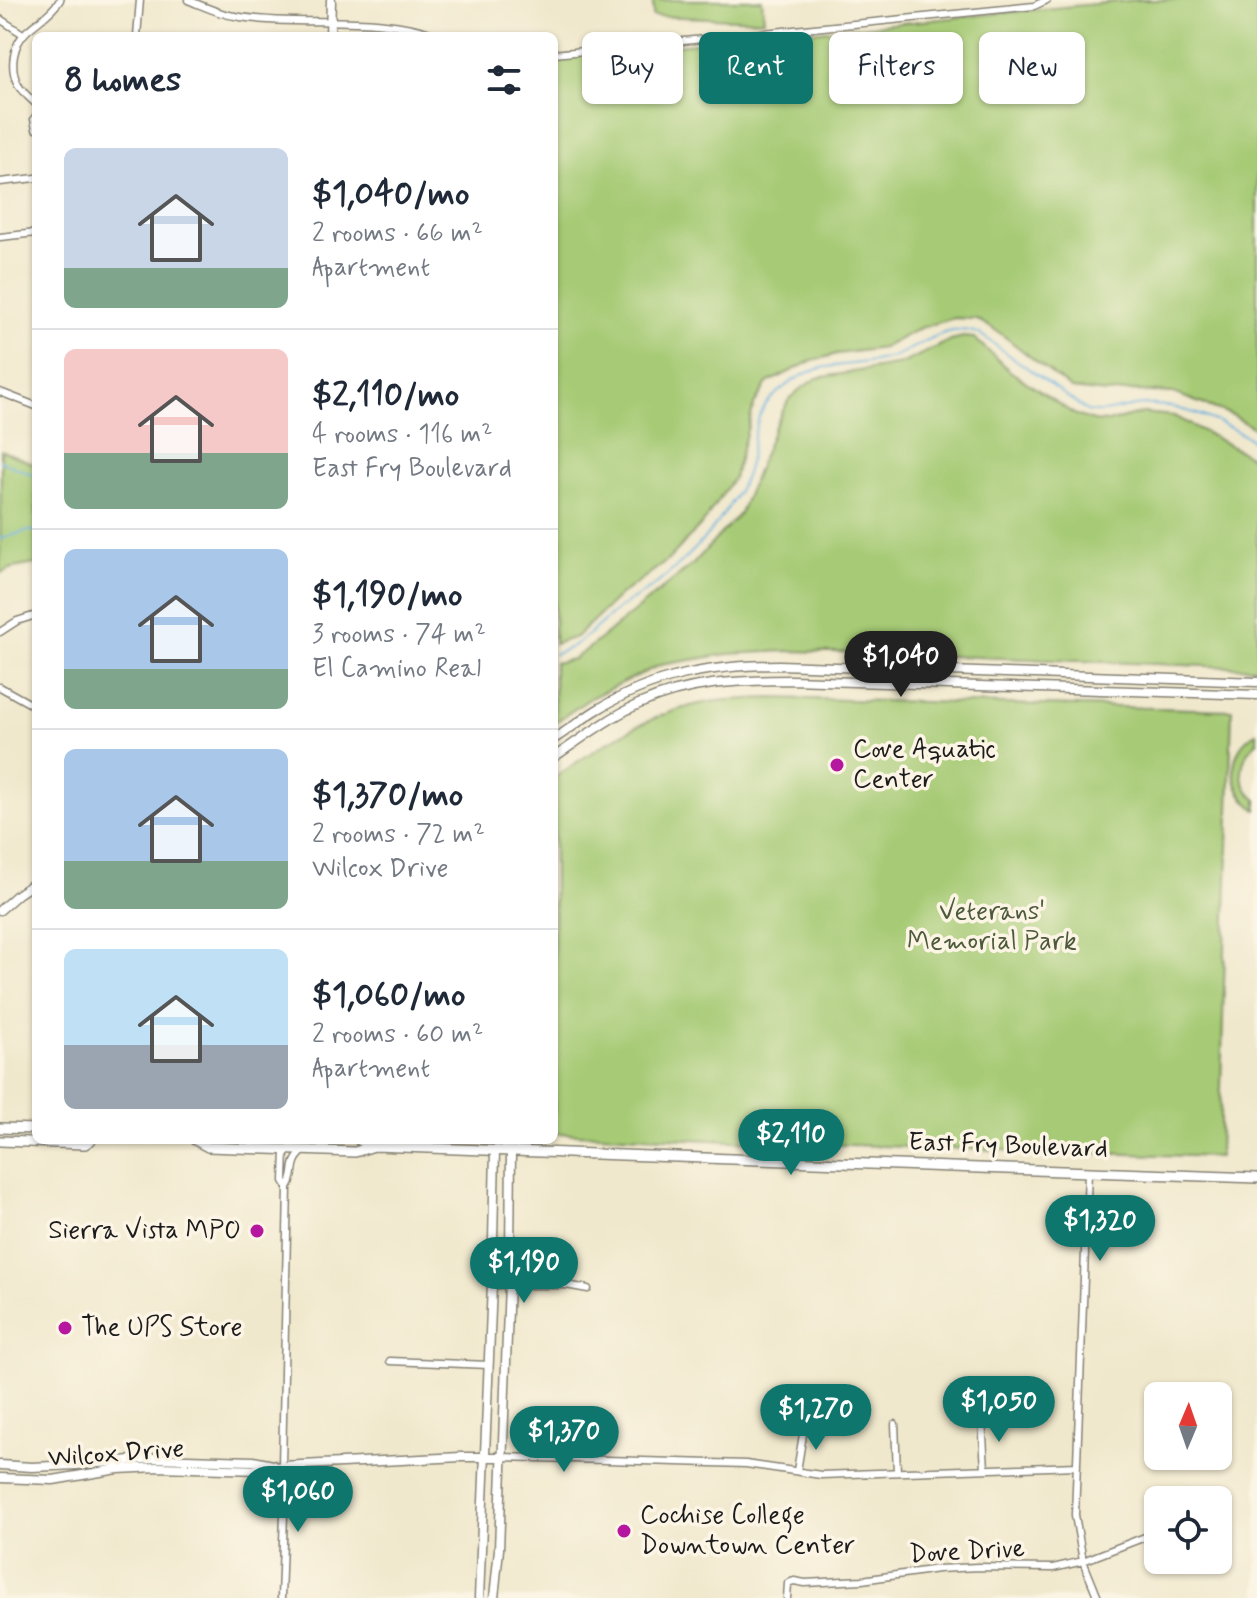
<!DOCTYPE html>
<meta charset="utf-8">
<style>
body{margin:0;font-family:Mynerve,sans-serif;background:#f2f2f3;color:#1f2937;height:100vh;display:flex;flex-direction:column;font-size:30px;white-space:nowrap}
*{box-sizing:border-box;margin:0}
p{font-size:26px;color:#747a83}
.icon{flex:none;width:44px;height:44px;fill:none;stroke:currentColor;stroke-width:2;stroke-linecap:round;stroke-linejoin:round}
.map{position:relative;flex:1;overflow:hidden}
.panel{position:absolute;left:32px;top:32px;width:526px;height:1112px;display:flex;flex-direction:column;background:#fff;border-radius:12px;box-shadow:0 2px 6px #0004}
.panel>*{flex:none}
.banner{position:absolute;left:582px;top:32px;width:554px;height:72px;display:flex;gap:16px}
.needle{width:52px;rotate:2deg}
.tools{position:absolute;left:1144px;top:1382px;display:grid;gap:16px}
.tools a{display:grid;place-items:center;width:88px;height:88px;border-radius:12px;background:#fff;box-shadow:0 2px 6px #0004;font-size:40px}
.price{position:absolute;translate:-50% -68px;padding:0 18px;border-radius:28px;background:#0f766e;color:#fff;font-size:26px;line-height:52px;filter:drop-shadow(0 2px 4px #0008)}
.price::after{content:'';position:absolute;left:50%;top:48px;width:24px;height:18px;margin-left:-12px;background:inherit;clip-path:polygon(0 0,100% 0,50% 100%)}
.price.on{background:#222;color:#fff}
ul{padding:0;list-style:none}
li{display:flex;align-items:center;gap:24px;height:200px;padding:0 32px}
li+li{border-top:2px solid #e0e1e3}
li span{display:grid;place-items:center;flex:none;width:224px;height:160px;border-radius:12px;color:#555}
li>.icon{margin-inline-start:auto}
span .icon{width:96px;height:96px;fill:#fffc;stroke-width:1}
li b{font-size:34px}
h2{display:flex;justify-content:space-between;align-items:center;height:96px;padding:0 32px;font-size:34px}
.chip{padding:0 28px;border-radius:12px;background:#fff;box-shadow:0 2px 6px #0004;font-size:28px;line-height:72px}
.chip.on{background:#0f766e;color:#fff}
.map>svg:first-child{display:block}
.green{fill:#a6ca74;stroke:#617348;stroke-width:2}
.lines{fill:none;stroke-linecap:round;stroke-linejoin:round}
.stream{stroke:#68afde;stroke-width:2}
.minor-casing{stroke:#868274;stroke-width:9}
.tertiary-casing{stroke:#868274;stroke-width:11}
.secondary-casing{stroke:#868274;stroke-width:12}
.minor{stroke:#fff;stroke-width:6}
.tertiary{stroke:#fff;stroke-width:8}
.secondary{stroke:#fff;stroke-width:9}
.poi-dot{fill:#b5179e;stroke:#fcf5e5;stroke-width:3}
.labels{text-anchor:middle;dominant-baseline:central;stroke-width:7;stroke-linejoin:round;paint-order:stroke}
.poi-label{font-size:26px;fill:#1c1c1c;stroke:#fcf5e5;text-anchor:start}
.park-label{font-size:26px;fill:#4c593b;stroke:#fcf5e5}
.street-label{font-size:26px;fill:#1c1c1c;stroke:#fcf5e5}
</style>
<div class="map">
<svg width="1257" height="1598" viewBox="0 0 1257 1598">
<rect width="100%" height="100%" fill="#fcf5e5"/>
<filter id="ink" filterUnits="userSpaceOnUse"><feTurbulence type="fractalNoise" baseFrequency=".0125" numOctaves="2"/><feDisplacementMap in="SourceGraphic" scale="16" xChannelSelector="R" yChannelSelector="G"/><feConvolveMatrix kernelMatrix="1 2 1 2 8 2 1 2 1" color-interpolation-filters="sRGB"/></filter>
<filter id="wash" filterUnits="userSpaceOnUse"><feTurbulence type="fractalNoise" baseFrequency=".006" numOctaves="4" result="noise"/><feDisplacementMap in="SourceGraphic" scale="32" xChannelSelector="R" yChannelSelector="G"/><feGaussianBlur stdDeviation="1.8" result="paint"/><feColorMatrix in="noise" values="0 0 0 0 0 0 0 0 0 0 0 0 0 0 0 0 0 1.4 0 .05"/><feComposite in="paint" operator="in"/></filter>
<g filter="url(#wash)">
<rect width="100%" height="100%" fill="#f0e8cc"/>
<path class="green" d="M653 0H762L764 20 653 16Z
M1135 0H1257V430L1232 415 1173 393 1133 391 1106 393 1071 389 1000 333 976 319 954 318 920 328 883 348 837 354 809 362 767 383 754 405 734 477 703 523 667 561 620 595 576 637 554 644V57Z
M963 337 974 338 1010 371 1074 414 1093 421 1108 422 1143 413 1174 416 1257 460V668L872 653 786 651 728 654 660 665 592 697 554 723V663L573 659 589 648 693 564 740 513 775 426 789 399 799 390 817 378 901 364 951 340Z
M1 450 36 465V564L13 568 0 573Z
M770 698 1232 710 1219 1157 757 1142 554 1133V778C601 745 651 712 709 702 729 699 750 699 770 698Z
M1257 732V742C1238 760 1236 783 1257 800V810C1228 791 1225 750 1257 732Z"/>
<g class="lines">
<path class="stream" d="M0 461 36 476
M0 539 27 531H36
M554 654C580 647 597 625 618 609 631 600 646 592 659 582 693 554 725 520 744 479 756 453 749 415 775 395 788 383 805 372 822 368 846 363 872 364 895 356 924 345 947 321 980 334L1087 411C1107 415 1124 406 1144 405 1177 403 1231 424 1257 444"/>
</g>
</g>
<g filter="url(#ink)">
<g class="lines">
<g class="minor-casing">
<path id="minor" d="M188 0C203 6 219 14 235 16 300 28 377 12 439 36
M0 19 23 34
M137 36 140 0
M554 54 1034 6 1047 0
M36 104C30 98 22 92 18 85 9 67 13 44 27 31 38 21 52 13 60 0
M36 116 34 119 36 129
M0 182 36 178
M0 237 36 233
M0 392 36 406
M0 632 17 621 36 615
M0 687 36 707
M1088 1172 1075 1515 1083 1561 1098 1598
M288 1187C298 1173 287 1164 305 1150
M492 1285H566L588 1289
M390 1361 489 1365
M982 1420 985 1469
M895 1424 897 1472
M502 1457 746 1464 821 1475 1077 1466
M797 1471 804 1428
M281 1598 284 1514 282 1466 288 1187 284 1181 285 1150
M787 1598 788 1583 794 1581 805 1583 862 1580 938 1569 978 1567 1053 1568 1083 1561 1158 1532"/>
</g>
<g class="tertiary-casing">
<path id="tertiary" d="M330 36 331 0
M554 739C568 730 581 720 595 711 653 675 712 665 780 665L1257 682
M554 757C581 739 608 718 639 704 688 682 739 680 792 680L1257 695
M0 910 18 894 36 882
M0 1465 32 1467 76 1465 154 1458 253 1461 273 1465
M0 1478 53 1480 118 1469 158 1467 260 1470 282 1466 461 1457H502
M479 1598 492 1285 495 1151
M494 1598 499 1549 510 1256 511 1151"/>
</g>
<g class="secondary-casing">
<path id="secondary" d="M0 1128 36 1129
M195 1140 208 1147 355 1152 374 1146
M359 1140 374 1146 1257 1178
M0 1141 85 1144 91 1140"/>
</g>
<use href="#minor" class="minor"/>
<use href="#tertiary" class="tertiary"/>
<use href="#secondary" class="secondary"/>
</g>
</g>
<g class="poi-dot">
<circle cx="837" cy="765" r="8"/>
<circle cx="257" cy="1231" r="8"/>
<circle cx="65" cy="1328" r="8"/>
<circle cx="624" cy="1531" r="8"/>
</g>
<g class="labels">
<g class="poi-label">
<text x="853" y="750">Cove Aquatic<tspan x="853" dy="30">Center</tspan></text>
<text x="241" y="1231" text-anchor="end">Sierra Vista MPO</text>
<text x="81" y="1328">The UPS Store</text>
<text x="640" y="1516">Cochise College<tspan x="640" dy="30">Downtown Center</tspan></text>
</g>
<g class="park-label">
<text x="992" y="912">Veterans'<tspan x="992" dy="30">Memorial Park</tspan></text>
</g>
<g class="street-label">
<text transform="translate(1008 1146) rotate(2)">East Fry Boulevard</text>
<text transform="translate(116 1454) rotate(-4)">Wilcox Drive</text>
<text transform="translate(967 1552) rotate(-3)">Dove Drive</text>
</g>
</g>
</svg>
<div class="tools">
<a><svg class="needle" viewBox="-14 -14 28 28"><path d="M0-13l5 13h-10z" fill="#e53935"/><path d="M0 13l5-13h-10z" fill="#747a83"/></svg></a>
<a><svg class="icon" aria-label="locate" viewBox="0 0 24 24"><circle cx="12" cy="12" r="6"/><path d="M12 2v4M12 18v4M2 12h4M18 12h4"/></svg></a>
</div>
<b class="price on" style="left:901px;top:699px">$1,040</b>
<b class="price" style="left:791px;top:1177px">$2,110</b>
<b class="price" style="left:1100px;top:1263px">$1,320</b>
<b class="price" style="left:524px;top:1305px">$1,190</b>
<b class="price" style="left:999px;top:1444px">$1,050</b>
<b class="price" style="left:816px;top:1452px">$1,270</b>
<b class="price" style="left:564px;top:1474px">$1,370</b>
<b class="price" style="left:298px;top:1534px">$1,060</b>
<div class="banner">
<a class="chip">Buy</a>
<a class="chip on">Rent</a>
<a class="chip">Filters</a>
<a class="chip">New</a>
</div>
<section class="panel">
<h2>8 homes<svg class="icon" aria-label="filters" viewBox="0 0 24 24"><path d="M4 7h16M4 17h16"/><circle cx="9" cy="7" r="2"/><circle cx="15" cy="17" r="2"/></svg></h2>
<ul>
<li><span style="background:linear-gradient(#c9d6e8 75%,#7fa58c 0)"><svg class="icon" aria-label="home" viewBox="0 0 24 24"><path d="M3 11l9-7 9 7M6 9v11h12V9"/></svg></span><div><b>$1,040/mo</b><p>2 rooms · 66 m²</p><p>Apartment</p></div></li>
<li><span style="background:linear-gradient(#f6c9c9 65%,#7fa58c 0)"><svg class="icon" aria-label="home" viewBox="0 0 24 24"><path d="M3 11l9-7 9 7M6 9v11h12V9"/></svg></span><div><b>$2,110/mo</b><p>4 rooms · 116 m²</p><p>East Fry Boulevard</p></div></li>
<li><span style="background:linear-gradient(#a9c7e8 75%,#7fa58c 0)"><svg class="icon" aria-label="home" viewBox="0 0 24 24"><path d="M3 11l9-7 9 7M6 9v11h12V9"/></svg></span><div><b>$1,190/mo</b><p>3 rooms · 74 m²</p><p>El Camino Real</p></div></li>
<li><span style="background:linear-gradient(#a9c7e8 70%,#7fa58c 0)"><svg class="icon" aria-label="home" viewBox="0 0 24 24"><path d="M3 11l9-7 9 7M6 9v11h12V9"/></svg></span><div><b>$1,370/mo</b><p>2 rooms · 72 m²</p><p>Wilcox Drive</p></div></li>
<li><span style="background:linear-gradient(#bfe0f5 60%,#9aa5b1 0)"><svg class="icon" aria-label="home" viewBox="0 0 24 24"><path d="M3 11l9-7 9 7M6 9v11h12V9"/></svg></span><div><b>$1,060/mo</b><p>2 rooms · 60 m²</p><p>Apartment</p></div></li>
</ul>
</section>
</div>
